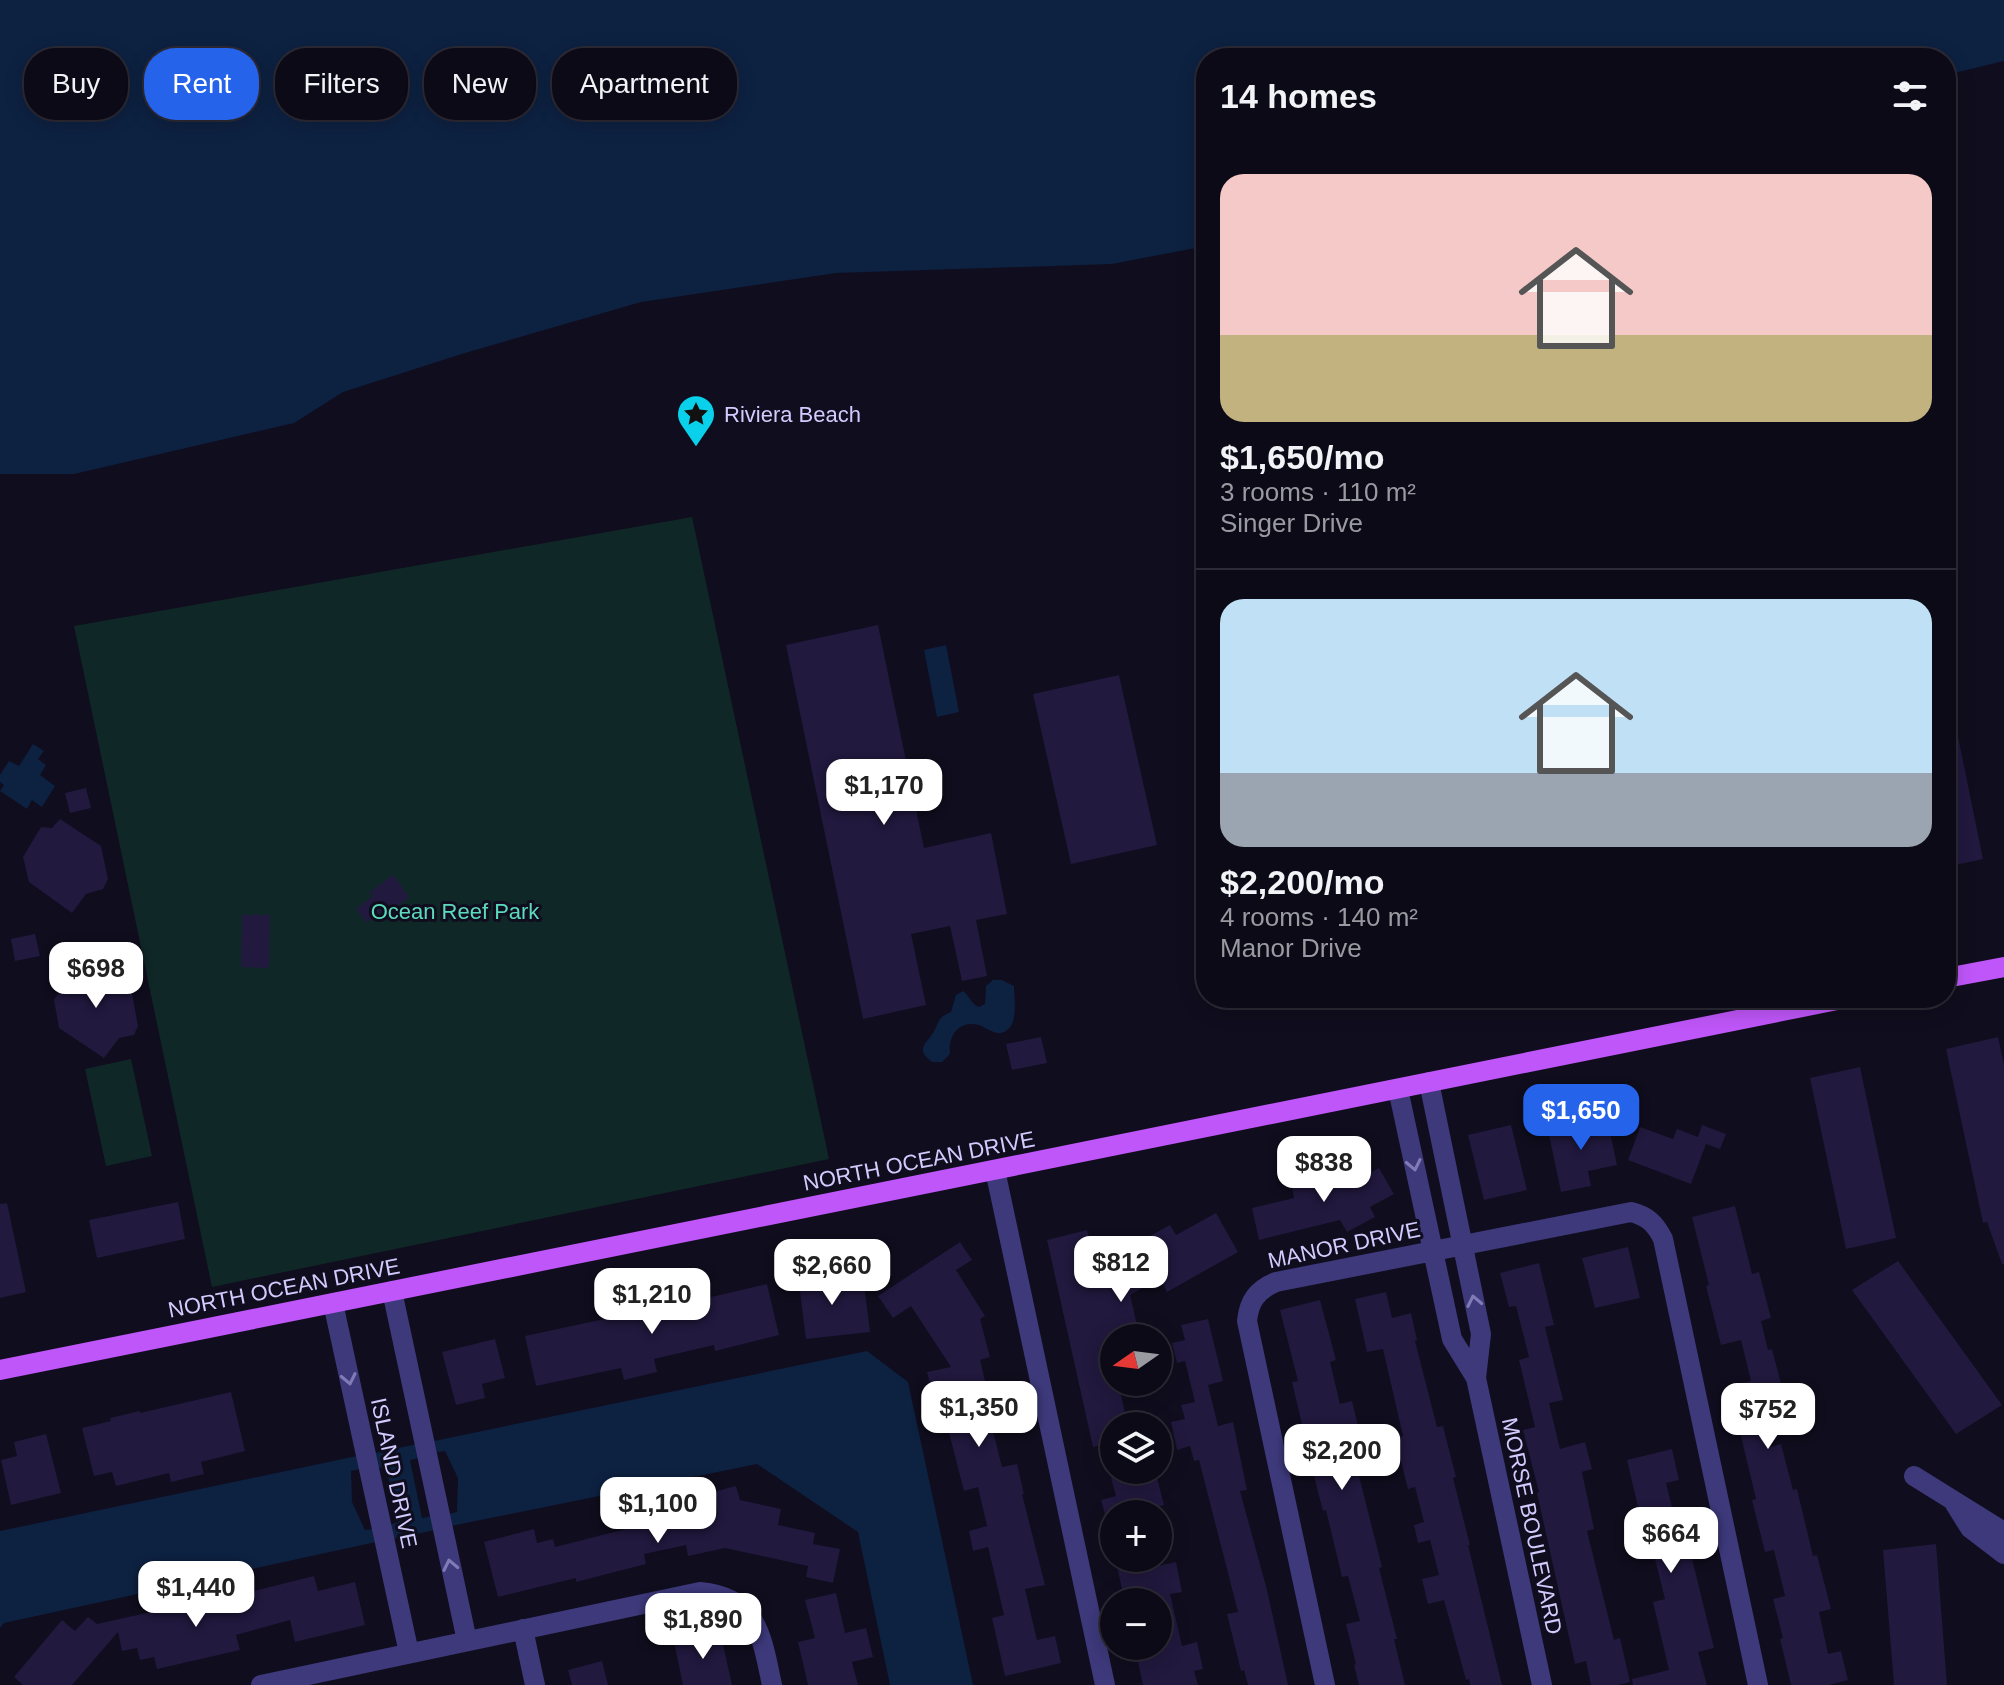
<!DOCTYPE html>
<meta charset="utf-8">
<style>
body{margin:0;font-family:Helvetica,sans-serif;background:#1a1823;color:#f1f3f6;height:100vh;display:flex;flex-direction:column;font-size:30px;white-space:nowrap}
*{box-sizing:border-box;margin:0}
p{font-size:26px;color:#9a9aa1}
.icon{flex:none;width:44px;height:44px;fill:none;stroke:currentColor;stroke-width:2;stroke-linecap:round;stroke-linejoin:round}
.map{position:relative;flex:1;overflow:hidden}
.drawer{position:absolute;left:1196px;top:48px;width:760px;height:960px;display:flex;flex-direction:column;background:#0c0a16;border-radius:32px;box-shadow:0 4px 20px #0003,0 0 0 2px #2c2b35}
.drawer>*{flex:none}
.guide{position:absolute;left:24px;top:48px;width:760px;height:72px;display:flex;gap:16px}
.needle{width:52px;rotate:256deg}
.buttons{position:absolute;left:1100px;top:1324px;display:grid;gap:16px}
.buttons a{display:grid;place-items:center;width:72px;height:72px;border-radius:50%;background:#0c0a16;box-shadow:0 4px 20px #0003,0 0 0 2px #2c2b35;font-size:40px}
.price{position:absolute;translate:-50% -68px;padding:0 18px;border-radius:16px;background:#fff;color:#222;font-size:26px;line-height:52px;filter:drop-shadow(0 2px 4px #0008)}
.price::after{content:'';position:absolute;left:50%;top:48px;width:24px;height:18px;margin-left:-12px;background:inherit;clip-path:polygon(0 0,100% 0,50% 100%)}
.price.on{background:#2563eb;color:#fff}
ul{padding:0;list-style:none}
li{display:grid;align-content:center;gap:16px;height:424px;padding:0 24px}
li+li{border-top:2px solid #2c2b35}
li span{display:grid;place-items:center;height:248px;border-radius:24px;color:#555}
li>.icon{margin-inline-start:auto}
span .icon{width:144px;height:144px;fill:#fffc;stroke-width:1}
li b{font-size:34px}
h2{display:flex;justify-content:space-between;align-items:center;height:96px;padding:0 24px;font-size:34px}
.tag{padding:0 28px;border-radius:32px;background:#0c0a16;box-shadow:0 4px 20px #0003,0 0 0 2px #2c2b35;font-size:28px;line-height:72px}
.tag.on{background:#2563eb;color:#fff}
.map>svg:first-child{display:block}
.green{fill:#102727}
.water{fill:#0d2141}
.building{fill:#21193e}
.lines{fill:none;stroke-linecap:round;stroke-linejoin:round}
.minor{stroke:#3d397b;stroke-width:20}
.major{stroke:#bf56f9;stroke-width:20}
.oneway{stroke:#807bb6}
.labels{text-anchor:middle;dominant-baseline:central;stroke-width:6;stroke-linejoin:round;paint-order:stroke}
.poi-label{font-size:22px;fill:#d2cbfd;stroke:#100d1e;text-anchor:start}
.park-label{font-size:22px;fill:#5bdabc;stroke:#100d1e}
.street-label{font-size:22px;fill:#d2cbfd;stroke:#100d1e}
</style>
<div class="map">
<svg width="2004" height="1685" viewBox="0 0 2004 1685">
<rect width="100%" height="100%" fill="#100d1e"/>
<path class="green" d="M692 517 829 1159 212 1287 74 626Z
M131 1059 152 1156 106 1166 85 1069Z"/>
<path class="water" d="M0 0H2004V61L1946 75V58H1206V246L1112 264 836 273 641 302 465 353 343 392 294 423 74 474H0Z
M946 645 959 712 937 717 924 650Z
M33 744 44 751 38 759 46 765 40 775 55 786 42 807 32 800 27 809 0 791 4 785 0 782V775L9 761 19 766Z
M993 980H1002L1014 986C1014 997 1017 1013 1012 1024 1009 1030 1003 1034 997 1033 991 1032 985 1027 979 1025 959 1020 948 1035 950 1054L942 1062H932C918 1051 922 1047 931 1036 940 1024 935 1018 951 1012L956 995 963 991C970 996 971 1004 979 1007L985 1004 986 986Z
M867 1351 908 1382 973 1685H890L858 1532 757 1464 451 1526 449 1514 457 1512 458 1478 445 1451 437 1452 434 1441Z
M417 1444 420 1458 410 1460 422 1518 432 1516 435 1530 392 1539 389 1525 398 1522 386 1467 378 1468 375 1453Z
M357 1456 360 1469 351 1471 352 1502 365 1530 373 1529 376 1542 4 1623 0 1628V1531Z"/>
<path class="building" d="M878 625 924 848 991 833 1007 914 976 920 987 976 962 981 950 926 911 934 926 1005 863 1019 786 645Z
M1119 675 1157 845 1071 864 1033 694Z
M1953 712 1983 859 1946 867V713Z
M86 788 91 808 70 813 65 793Z
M60 819 101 846 108 879 103 889 86 894 72 913 29 882 23 857 41 827 52 828Z
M393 875 409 897 387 914 384 910 367 923 356 909 373 896 370 892Z
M242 915H270L269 968 241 967Z
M35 934 40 956 15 961 11 939Z
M91 964 131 988 138 1026 134 1035 119 1038 104 1058 59 1028 54 1000 73 971 83 972Z
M1041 1037 1047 1063 1012 1070 1006 1044Z
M1998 1037 2004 1065V1264H2002L1987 1222 1983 1223 1946 1049Z
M1860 1067 1896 1238 1846 1249 1810 1078Z
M1607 1118 1617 1165 1588 1171 1591 1186 1561 1192 1548 1130Z
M1511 1125 1527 1190 1484 1200 1468 1135Z
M1702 1125 1726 1134 1720 1149 1706 1144 1691 1184 1628 1160 1640 1127 1673 1139 1677 1129 1698 1137Z
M1347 1167 1355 1181 1379 1168 1394 1194 1370 1207 1375 1217 1347 1232 1340 1220 1259 1240 1252 1208 1294 1198 1292 1187 1323 1180Z
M178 1202 185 1239 97 1258 89 1220Z
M7 1203 26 1292 0 1298V1204Z
M1735 1206 1752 1274 1759 1272 1771 1318 1761 1321 1768 1350 1772 1349 1785 1399 1760 1405 1771 1447 1781 1444 1793 1490 1797 1489 1813 1556 1817 1555 1831 1609 1819 1612 1828 1654 1841 1651 1848 1680 1829 1685H1791L1780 1639 1783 1638 1773 1599 1785 1596 1774 1550 1765 1552 1752 1500 1756 1499 1729 1386 1751 1381 1741 1340 1721 1345 1706 1286 1709 1285 1692 1217Z
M1216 1213 1238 1252 1167 1292 1160 1278 1130 1295 1140 1338H1114V1382H1118L1128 1426H1114V1442L1093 1447 1047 1240 1087 1230 1092 1249 1107 1246 1113 1272 1157 1248 1150 1236 1170 1225 1176 1235Z
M960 1242 972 1260 956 1270 985 1316 980 1319 990 1357 980 1360 992 1410 988 1411 1002 1467 1017 1464 1024 1494H1022L1045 1585 1025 1589 1037 1640 1055 1636 1061 1663 1005 1676 992 1618 1004 1615 988 1547 973 1551 969 1531 987 1526 978 1487 964 1491 946 1421 940 1423 927 1372 951 1367 911 1306 893 1318 878 1296Z
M1628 1247 1640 1298 1595 1308 1582 1258Z
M1898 1261 2002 1405 1956 1434 1852 1290Z
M1539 1263 1554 1325 1545 1327 1563 1400 1549 1403 1560 1449 1585 1442 1592 1469 1582 1472 1594 1529 1587 1531 1614 1640 1620 1638 1630 1682 1618 1685H1591L1586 1661 1575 1664 1537 1493 1539 1492 1523 1430 1535 1427 1519 1360 1529 1357 1516 1306 1509 1307 1500 1273Z
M832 1273 833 1287 864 1284 870 1332 806 1339 798 1276Z
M767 1284 779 1335 715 1351 714 1345 654 1359 657 1372 624 1380 621 1368 536 1386 525 1336 609 1318V1316L680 1299 681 1304Z
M1386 1292 1392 1318 1411 1313 1417 1340 1415 1341 1437 1427 1443 1426 1456 1477 1453 1478 1470 1545H1468L1502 1685H1470L1469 1679 1466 1680 1444 1600 1428 1604 1422 1579 1439 1575 1430 1540 1418 1543 1414 1525 1424 1522 1415 1487 1408 1489 1395 1437 1403 1436 1383 1349 1367 1352 1355 1299Z
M1320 1300 1336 1360 1330 1362 1340 1404 1352 1401 1359 1430 1348 1432 1382 1567 1379 1568 1397 1639H1394L1405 1685H1359L1354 1665 1356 1664 1346 1624 1360 1621 1348 1576 1342 1577 1326 1510 1323 1511 1316 1484 1292 1382 1298 1381 1280 1310Z
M1208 1319 1223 1381 1208 1385 1218 1426 1233 1422 1247 1490 1240 1491 1267 1590 1288 1685H1248L1244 1670 1241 1671 1227 1614 1238 1612 1199 1460 1194 1461 1190 1446 1177 1450 1171 1422 1185 1419 1181 1405 1195 1402 1185 1361 1177 1363 1172 1343 1185 1340 1181 1325Z
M495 1339 505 1378 482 1384 485 1398 456 1405 442 1352Z
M231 1392 245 1451 201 1462 204 1474 171 1482 169 1473 116 1486 112 1472 94 1476 82 1428 111 1421 110 1418 140 1411V1413Z
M46 1434 61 1493 11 1505 1 1460 17 1456 14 1442Z
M1672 1449 1679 1480 1666 1483 1676 1523 1683 1522 1714 1648 1698 1652 1707 1685H1633L1632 1679 1669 1670 1653 1602 1665 1599 1645 1519 1641 1520 1627 1460Z
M1109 1470H1155L1164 1505 1135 1512V1514H1105L1101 1500 1116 1496Z
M736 1486 740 1500 781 1509 778 1525 815 1533 813 1544 840 1549 833 1583 806 1577 808 1566 725 1548 688 1556 686 1545 644 1554 646 1564 576 1582V1578L498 1597 484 1542 534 1529 537 1543 553 1539 555 1547 654 1522 651 1505 683 1498 688 1520 718 1514 713 1492Z
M1936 1544 1947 1685H1894L1883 1550Z
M1115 1558H1151L1153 1567 1176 1562 1182 1592 1170 1594 1182 1646 1197 1642 1203 1669 1194 1671 1198 1685H1143L1137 1657 1151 1654 1149 1646H1158V1597L1137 1602H1125Z
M314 1576 318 1591 355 1582 365 1625 295 1642 290 1620 236 1635 240 1650 157 1669 154 1657 140 1660 137 1648 122 1651 118 1632 72 1685H23L14 1677 62 1620 75 1631 88 1617 97 1624 178 1606 179 1610Z
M836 1593 845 1633 866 1628 873 1657 852 1662 858 1685H808L798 1642 815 1638 805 1600Z
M720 1631 732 1685H683L674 1642Z
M602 1661 608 1685H572L568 1670Z"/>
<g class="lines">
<path class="minor" d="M1429 1082 1481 1334 1476 1378 1542 1685
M1398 1089 1452 1339 1476 1378
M995 1170 1105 1685
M392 1291 467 1641
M333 1303 409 1653
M1914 1476 2004 1532
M1955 1504 1970 1528 2004 1554
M523 1629 535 1685
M261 1685 700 1592C758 1597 762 1638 772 1685
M1325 1685 1247 1321C1249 1301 1257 1290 1276 1282L1631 1212C1647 1216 1655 1223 1663 1239L1758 1685"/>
<path class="major" d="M1946 978 2004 967
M0 1370 1847 998"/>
</g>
<defs><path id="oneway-chevron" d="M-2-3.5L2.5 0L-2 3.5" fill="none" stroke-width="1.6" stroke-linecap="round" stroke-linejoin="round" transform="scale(2)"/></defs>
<g class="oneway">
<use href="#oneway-chevron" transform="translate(1414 1165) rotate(78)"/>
<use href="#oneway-chevron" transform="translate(1474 1301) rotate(-102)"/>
<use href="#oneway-chevron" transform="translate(349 1379) rotate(78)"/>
<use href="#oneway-chevron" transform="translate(450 1565) rotate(-102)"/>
</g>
<defs>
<g id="sight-pin" transform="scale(2)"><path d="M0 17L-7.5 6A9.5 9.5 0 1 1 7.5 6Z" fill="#09d1ec" stroke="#100d1e"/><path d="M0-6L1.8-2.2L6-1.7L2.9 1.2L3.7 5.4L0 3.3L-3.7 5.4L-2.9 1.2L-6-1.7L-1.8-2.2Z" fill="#111"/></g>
</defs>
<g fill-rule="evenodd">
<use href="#sight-pin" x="696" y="414"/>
</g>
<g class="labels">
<g class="poi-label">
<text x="724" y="414">Riviera Beach</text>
</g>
<g class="park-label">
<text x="455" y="911">Ocean Reef Park</text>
</g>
<g class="street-label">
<text transform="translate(919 1161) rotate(-11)">NORTH OCEAN DRIVE</text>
<text transform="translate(1344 1245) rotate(-12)">MANOR DRIVE</text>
<text transform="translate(284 1288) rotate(-11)">NORTH OCEAN DRIVE</text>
<text transform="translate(394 1473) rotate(78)">ISLAND DRIVE</text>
<text transform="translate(1532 1526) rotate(78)">MORSE BOULEVARD</text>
</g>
</g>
</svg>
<div class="buttons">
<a><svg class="needle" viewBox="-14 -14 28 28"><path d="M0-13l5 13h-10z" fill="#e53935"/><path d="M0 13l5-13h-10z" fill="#9a9aa1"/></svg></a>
<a><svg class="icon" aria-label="layers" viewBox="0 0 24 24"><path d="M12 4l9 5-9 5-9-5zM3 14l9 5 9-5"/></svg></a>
<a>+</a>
<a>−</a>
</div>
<b class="price" style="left:884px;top:827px">$1,170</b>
<b class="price" style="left:96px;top:1010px">$698</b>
<b class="price on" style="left:1581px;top:1152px">$1,650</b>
<b class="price" style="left:1324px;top:1204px">$838</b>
<b class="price" style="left:1121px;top:1304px">$812</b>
<b class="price" style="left:832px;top:1307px">$2,660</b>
<b class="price" style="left:652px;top:1336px">$1,210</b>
<b class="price" style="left:979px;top:1449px">$1,350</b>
<b class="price" style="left:1768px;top:1451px">$752</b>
<b class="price" style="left:1342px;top:1492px">$2,200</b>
<b class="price" style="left:658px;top:1545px">$1,100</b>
<b class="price" style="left:1671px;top:1575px">$664</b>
<b class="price" style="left:196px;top:1629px">$1,440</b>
<b class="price" style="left:703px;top:1661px">$1,890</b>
<div class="guide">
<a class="tag">Buy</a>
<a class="tag on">Rent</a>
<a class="tag">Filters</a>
<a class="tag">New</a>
<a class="tag">Apartment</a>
</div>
<section class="drawer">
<h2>14 homes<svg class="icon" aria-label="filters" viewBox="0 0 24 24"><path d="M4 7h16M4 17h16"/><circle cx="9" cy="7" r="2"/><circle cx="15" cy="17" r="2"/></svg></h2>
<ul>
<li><span style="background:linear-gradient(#f6c9c9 65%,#c2b280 0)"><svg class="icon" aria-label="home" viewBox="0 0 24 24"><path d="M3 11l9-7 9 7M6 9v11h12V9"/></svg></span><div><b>$1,650/mo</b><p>3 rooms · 110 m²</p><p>Singer Drive</p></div></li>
<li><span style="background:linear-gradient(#bfe0f5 70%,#9aa5b1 0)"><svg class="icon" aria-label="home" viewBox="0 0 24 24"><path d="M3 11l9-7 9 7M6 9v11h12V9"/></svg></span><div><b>$2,200/mo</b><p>4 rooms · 140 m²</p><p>Manor Drive</p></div></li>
</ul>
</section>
</div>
